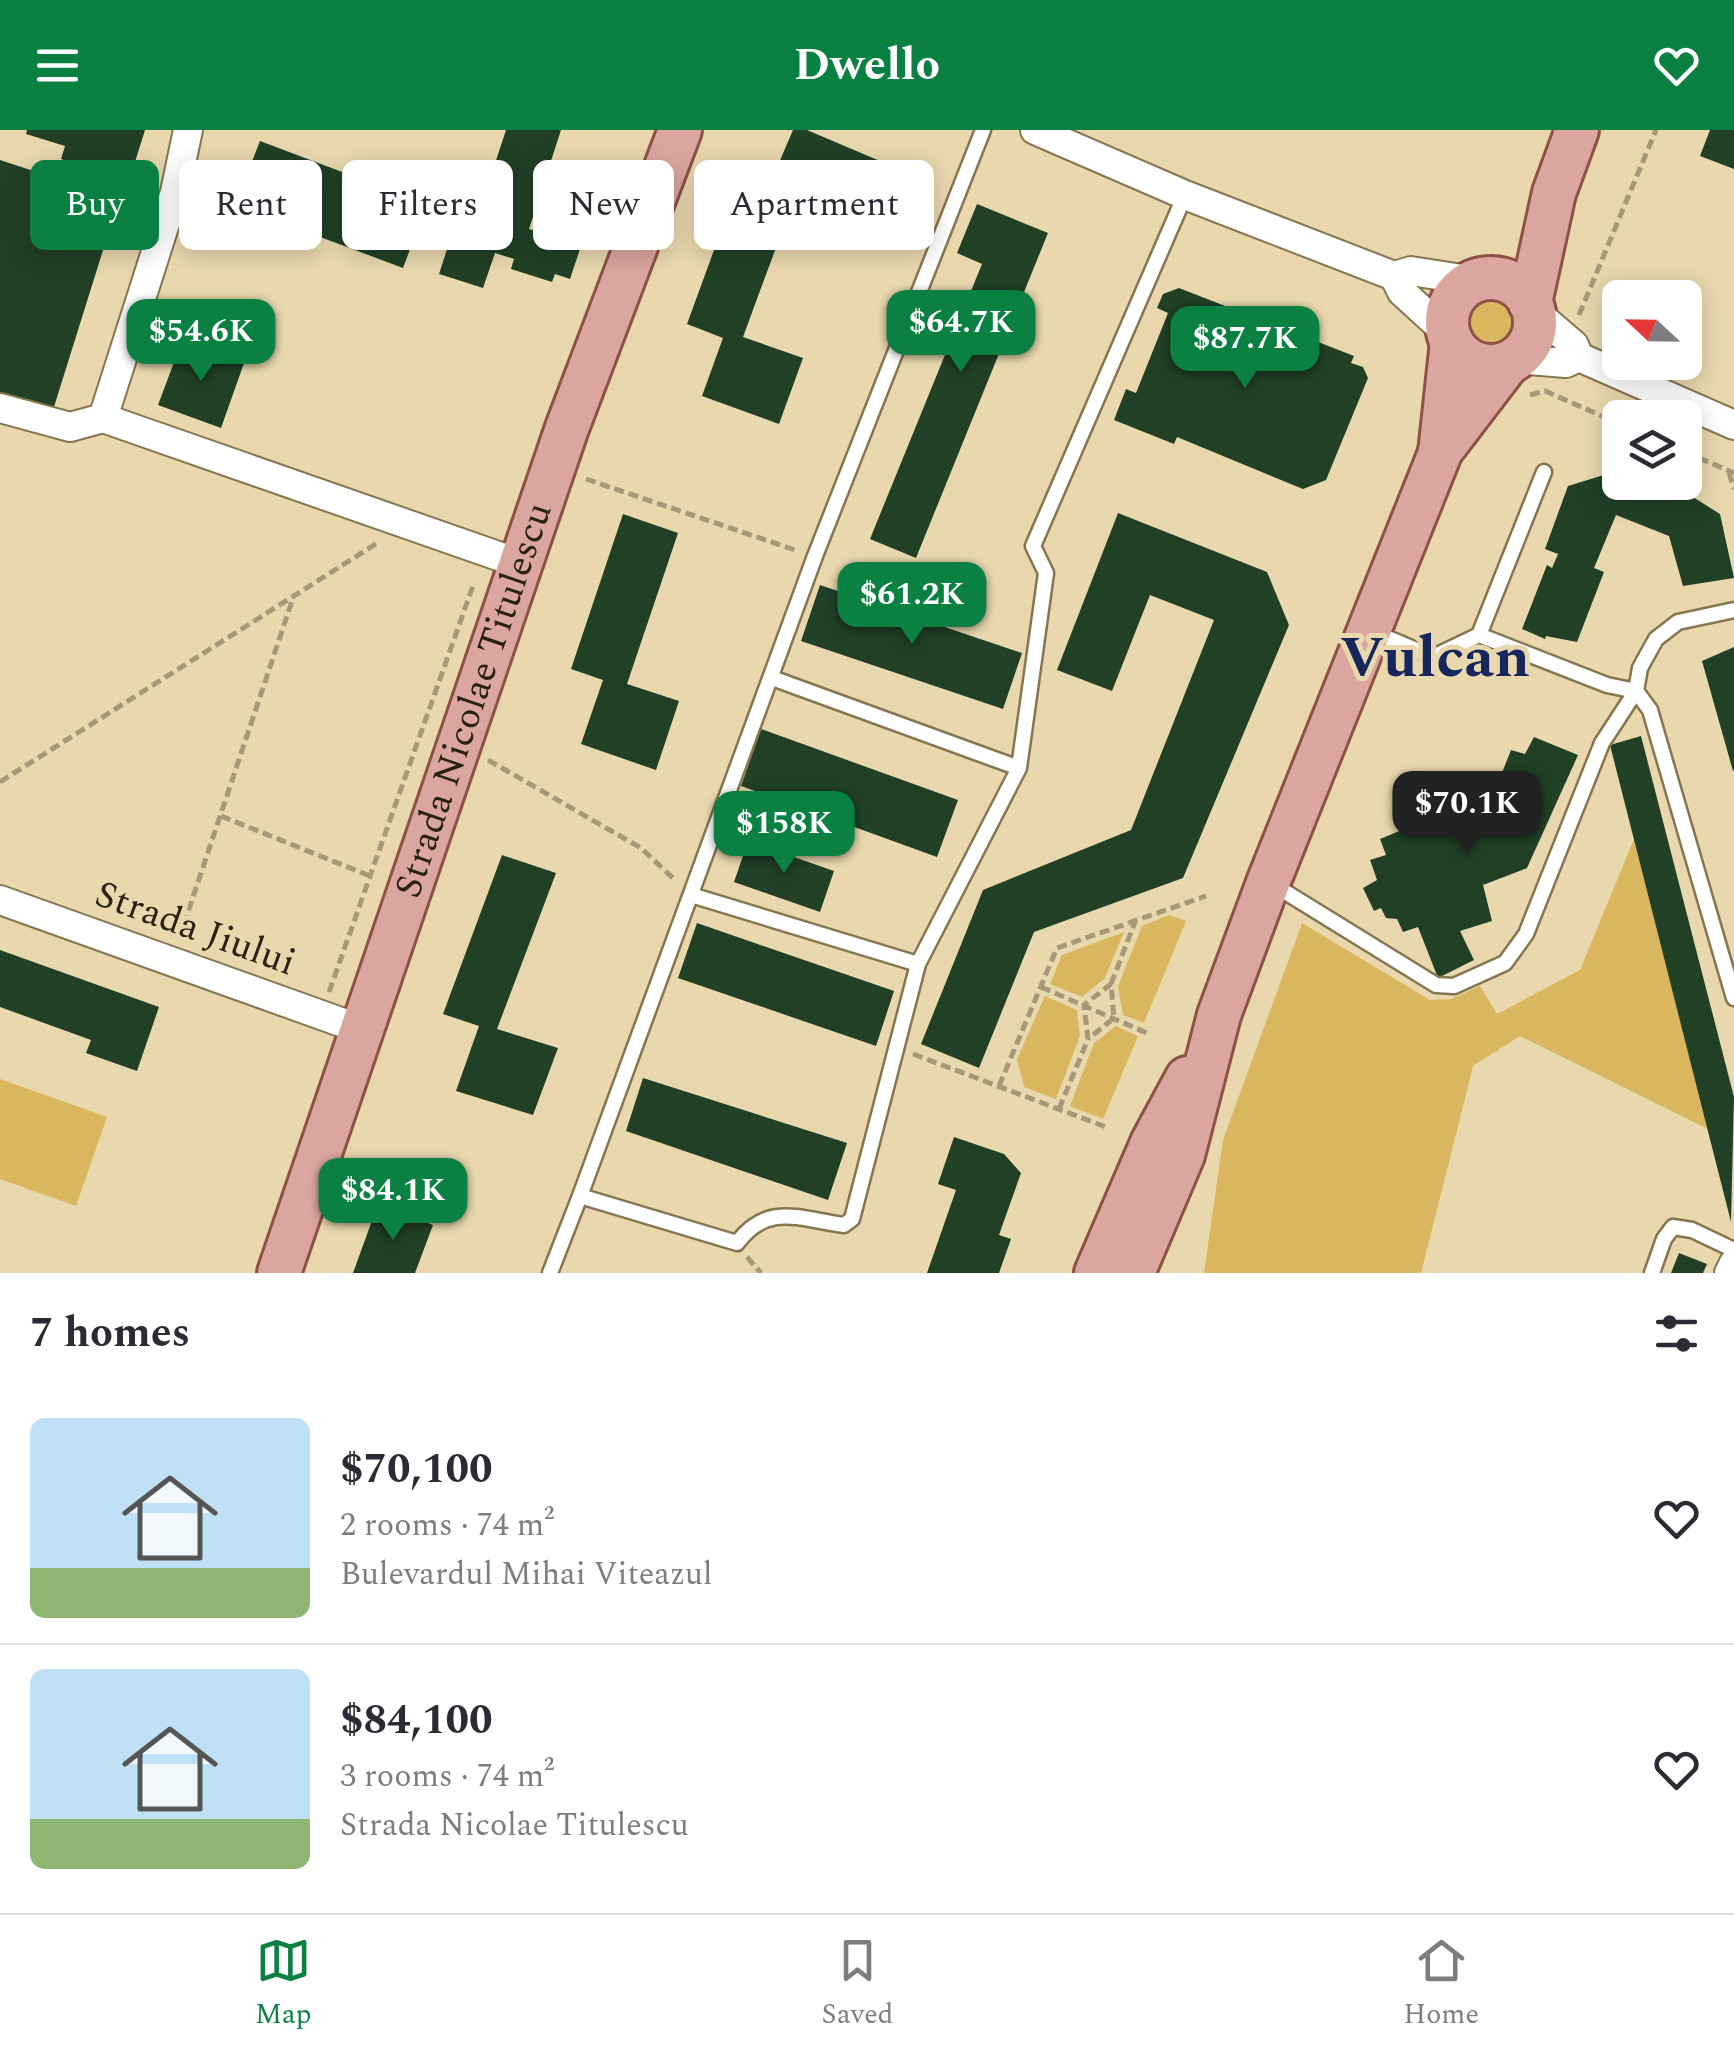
<!DOCTYPE html>
<meta charset="utf-8">
<style>
body{margin:0;font-family:Spectral,serif;background:#f2f2f3;color:#2b2b33;height:100vh;display:flex;flex-direction:column;font-size:38px;white-space:nowrap}
*{box-sizing:border-box;margin:0}
p{font-size:32px;color:#7c7c81}
.icon{flex:none;width:55px;height:55px;fill:none;stroke:currentColor;stroke-width:2;stroke-linecap:round;stroke-linejoin:round}
.map{position:relative;height:1143px;overflow:hidden}
.sheet{display:flex;flex-direction:column;background:#fff;flex:1}
.sheet>*{flex:none}
.hud{position:absolute;left:30px;top:30px;width:1000px;height:90px;display:flex;gap:20px}
.needle{width:65px;rotate:292deg}
.controls{position:absolute;left:1602px;top:150px;display:grid;gap:20px}
.controls a{display:grid;place-items:center;width:100px;height:100px;border-radius:15px;background:#fff;box-shadow:0 5px 25px #0003;font-size:50px}
.price{position:absolute;translate:-50% -85px;padding:0 22px;border-radius:20px;background:#0b8043;color:#fff;font-size:32px;line-height:65px;filter:drop-shadow(0 2px 5px #0008)}
.price::after{content:'';position:absolute;left:50%;top:60px;width:30px;height:22px;margin-left:-15px;background:inherit;clip-path:polygon(0 0,100% 0,50% 100%)}
.price.active{background:#222;color:#fff}
ul{padding:0;list-style:none}
li{display:flex;align-items:center;gap:30px;height:250px;padding:0 30px}
li+li{border-top:2px solid #e1e1e2}
li span{display:grid;place-items:center;flex:none;width:280px;height:200px;border-radius:15px;color:#555}
li>.icon{margin-inline-start:auto}
span .icon{width:120px;height:120px;fill:#fffc;stroke-width:1}
li b{font-size:42px}
h2{display:flex;justify-content:space-between;align-items:center;height:120px;padding:0 30px;font-size:42px}
.pill{padding:0 35px;border-radius:15px;background:#fff;box-shadow:0 5px 25px #0003;font-size:35px;line-height:90px}
.pill.active{background:#0b8043;color:#fff}
header{display:flex;justify-content:space-between;align-items:center;height:130px;padding:0 30px;background:#0b8043;color:#fff;font-size:45px;font-weight:700}
.dock{display:flex;justify-content:space-around;align-items:center;height:140px;border-top:2px solid #e1e1e2;background:#fff;font-size:28px;color:#7c7c81}
.dock a{display:grid;justify-items:center;gap:5px}
.dock .active{color:#0b8043}
.map>svg:first-child{display:block}
.green{fill:#dab75e}
.building{fill:#214026}
.lines{fill:none;stroke-linecap:round;stroke-linejoin:round}
.lane-casing{stroke:#86764f;stroke-width:19}
.street-casing{stroke:#86764f;stroke-width:32}
.primary-casing{stroke:#8e5145;stroke-width:48}
.path{stroke:#a79978;stroke-width:5;stroke-dasharray:10 5;stroke-linecap:butt}
.lane{stroke:#fff;stroke-width:14}
.street{stroke:#fff;stroke-width:28}
.primary{stroke:#dca6a0;stroke-width:42}
.labels{text-anchor:middle;dominant-baseline:central;stroke-width:10;stroke-linejoin:round;paint-order:stroke}
.street-label{font-size:38px;fill:#292212;stroke:#e9d8ae}
.town-label{font-size:58px;font-weight:bold;fill:#17265d;stroke:#e9d8ae}
</style>
<header><svg class="icon" aria-label="menu" viewBox="0 0 24 24"><path d="M4 6h16M4 12h16M4 18h16"/></svg>Dwello<svg class="icon" aria-label="heart" viewBox="0 0 24 24"><path d="M12 20l-8-8c-3-5 5-10 8-4 3-6 11-1 8 4z"/></svg></header>
<div class="map">
<svg width="1734" height="1143" viewBox="0 0 1734 1143">
<rect width="100%" height="100%" fill="#e9d8ae"/>
<path class="green" d="M1466 191a26 26 0 1 1 52 0a26 26 0 1 1-52 0Z
M1634 709 1708 999 1520 906 1473 936 1421 1143H1204L1223 1010 1302 793 1430 870 1451 869 1480 856 1497 884 1580 840Z
M1169 785 1186 791 1144 893 1123 885 1118 856 1142 796Z
M1124 802 1105 848 1082 867 1050 854 1062 825Z
M1045 866 1077 880 1080 906 1056 969 1024 957 1017 929Z
M1116 896 1138 906 1103 989 1070 976 1094 913Z
M0 949 107 987 76 1076 0 1049Z"/>
<path class="building" d="M27 0H145L129 51 115 47 106 75 123 80 111 119 104 117 53 280 0 263V30L70 53 76 35 61 29 65 16 26 4Z
M506 0H561L529 99 581 116 570 149 555 144 552 152 511 139 514 129 495 123 483 158 439 144 461 76 479 82Z
M793 0H807L927 51 907 98 775 42Z
M1710 0H1734V39L1700 26Z
M260 11 427 74 403 138 235 75Z
M744 38 798 58 743 207 803 228 779 294 702 266 723 208 687 194Z
M977 74 1048 103 916 428 870 409 982 134 957 123Z
M1179 158 1354 226 1351 233 1363 237 1368 248 1326 350 1303 359 1177 307 1174 314 1114 290 1126 259 1136 263 1168 183 1157 178 1163 164Z
M182 211 244 233 221 298 158 275Z
M1620 340V352H1669L1720 384 1734 448 1683 456 1669 406 1616 385 1594 438 1604 442 1577 512 1546 506 1545 509 1522 499 1547 435 1552 438 1558 424 1545 419 1568 356Z
M1118 383 1267 442 1289 495 1183 748 1034 802 979 938 921 914 983 760 1131 700 1214 490 1150 465 1112 561 1057 540Z
M623 384 678 403 627 554 679 571 656 640 581 614 603 550 571 539Z
M820 455 1022 523 1003 579 801 511Z
M1734 517V640L1733 641 1702 531Z
M761 599 958 670 937 727 741 656Z
M1641 606 1734 967 1731 1092 1610 615Z
M1534 607 1578 625 1527 738 1483 755 1492 791 1460 801 1474 830 1438 848 1418 797 1403 802 1397 789 1386 788 1381 778 1374 781 1363 758 1377 750 1370 730 1386 725 1380 709 1414 695 1418 680 1433 676 1438 682 1450 679 1458 707 1481 696 1511 620 1525 624Z
M748 711 834 741 820 782 734 752Z
M502 725 556 743 497 899 558 918 533 985 456 961 479 896 443 884Z
M697 793 894 861 876 916 678 848Z
M0 820 159 877 137 941 86 923 91 910 0 877Z
M643 948 847 1013 828 1070 626 1001Z
M954 1007 1004 1024 1021 1043 999 1105 1011 1109 999 1143H927L956 1060 938 1054Z
M378 1074 433 1095 415 1143H353Z
M1679 1123 1707 1134 1703 1143H1671Z"/>
<g class="lines">
<g class="lane-casing">
<path id="lane" d="M1371 501 1433 527 1479 505 1544 342
M1479 505 1607 555 1636 561 1650 580 1734 868
M1019 638 1046 443 1033 416 1185 65
M1274 755 1436 855 1454 856 1505 833 1526 804 1602 613 1636 561 1640 538 1656 509 1678 492 1734 480
M691 765 918 834
M580 1066 815 426 983 0
M550 1143 580 1066 737 1113C768 1072 799 1089 844 1095L852 1089 918 834 1019 638 772 548
M1652 1143 1664 1109 1673 1097 1692 1100 1734 1120"/>
</g>
<g class="street-casing">
<path id="street" d="M1035 0 1185 65 1394 146 1411 141 1475 151
M1394 146 1402 162 1448 204
M1533 180 1574 215 1579 227 1734 295
M1514 229 1566 233 1579 227
M0 278 70 297 103 288 521 434
M103 288 175 62 188 0
M0 770 363 900
M1729 1143 1734 1133"/>
</g>
<g class="primary-casing">
<g id="primary">
<circle cx="1491" cy="192" r="44"/>
<path d="M1530 173 1554 63 1577 0"/>
<path d="M1440 322 1508 233"/>
<path id="s1" d="M279 1143 567 298 680 0"/>
<path d="M1096 1143 1152 1013 1187 948"/>
<path d="M1133 1143 1183 1025 1219 885 1268 753 1440 323 1452 212"/>
</g>
</g>
<path class="path" d="M1579 185 1656 0
M1530 265 1545 261 1620 294
M1685 322 1734 343
M1729 343 1734 359
M586 349 798 421
M488 630 641 718 675 750
M0 652 379 412
M221 686 370 746
M179 809 293 468
M1111 854 1135 792
M1041 857 1149 904
M329 862 474 453
M913 924 1106 997
M999 956 1057 818 1206 766
M1059 979 1088 909 1084 875 1111 854 1114 888 1088 909
M747 1127 761 1143"/>
<use href="#lane" class="lane"/>
<use href="#street" class="street"/>
<use href="#primary" class="primary"/>
</g>
<g class="labels">
<g class="street-label">
<text stroke="none"><textPath href="#s1" startOffset="605">Strada Nicolae Titulescu</textPath></text>
<text transform="translate(195 799) rotate(20)">Strada Jiului</text>
</g>
<g class="town-label">
<text x="1435" y="529">Vulcan</text>
</g>
</g>
</svg>
<div class="controls">
<a><svg class="needle" viewBox="-14 -14 28 28"><path d="M0-13l5 13h-10z" fill="#e53935"/><path d="M0 13l5-13h-10z" fill="#7c7c81"/></svg></a>
<a><svg class="icon" aria-label="layers" viewBox="0 0 24 24"><path d="M12 4l9 5-9 5-9-5zM3 14l9 5 9-5"/></svg></a>
</div>
<b class="price" style="left:961px;top:245px">$64.7K</b>
<b class="price" style="left:201px;top:254px">$54.6K</b>
<b class="price" style="left:1245px;top:261px">$87.7K</b>
<b class="price" style="left:912px;top:517px">$61.2K</b>
<b class="price active" style="left:1467px;top:726px">$70.1K</b>
<b class="price" style="left:784px;top:746px">$158K</b>
<b class="price" style="left:393px;top:1113px">$84.1K</b>
<div class="hud">
<a class="pill active">Buy</a>
<a class="pill">Rent</a>
<a class="pill">Filters</a>
<a class="pill">New</a>
<a class="pill">Apartment</a>
</div>
</div>
<section class="sheet">
<h2>7 homes<svg class="icon" aria-label="filters" viewBox="0 0 24 24"><path d="M4 7h16M4 17h16"/><circle cx="9" cy="7" r="2"/><circle cx="15" cy="17" r="2"/></svg></h2>
<ul>
<li><span style="background:linear-gradient(#bfe0f5 75%,#8fb573 0)"><svg class="icon" aria-label="home" viewBox="0 0 24 24"><path d="M3 11l9-7 9 7M6 9v11h12V9"/></svg></span><div><b>$70,100</b><p>2 rooms · 74 m²</p><p>Bulevardul Mihai Viteazul</p></div><svg class="icon" aria-label="heart" viewBox="0 0 24 24"><path d="M12 20l-8-8c-3-5 5-10 8-4 3-6 11-1 8 4z"/></svg></li>
<li><span style="background:linear-gradient(#bfe0f5 75%,#8fb573 0)"><svg class="icon" aria-label="home" viewBox="0 0 24 24"><path d="M3 11l9-7 9 7M6 9v11h12V9"/></svg></span><div><b>$84,100</b><p>3 rooms · 74 m²</p><p>Strada Nicolae Titulescu</p></div><svg class="icon" aria-label="heart" viewBox="0 0 24 24"><path d="M12 20l-8-8c-3-5 5-10 8-4 3-6 11-1 8 4z"/></svg></li>
</ul>
</section>
<nav class="dock">
<a class="active"><svg class="icon" aria-label="map" viewBox="0 0 24 24"><path d="M3 6l6-2 6 2 6-2v14l-6 2-6-2-6 2zM9 4v14M15 6v14"/></svg>Map</a>
<a><svg class="icon" aria-label="saved" viewBox="0 0 24 24"><path d="M7 4h10v16l-5-4-5 4z"/></svg>Saved</a>
<a><svg class="icon" aria-label="home" viewBox="0 0 24 24"><path d="M3 11l9-7 9 7M6 9v11h12V9"/></svg>Home</a>
</nav>
